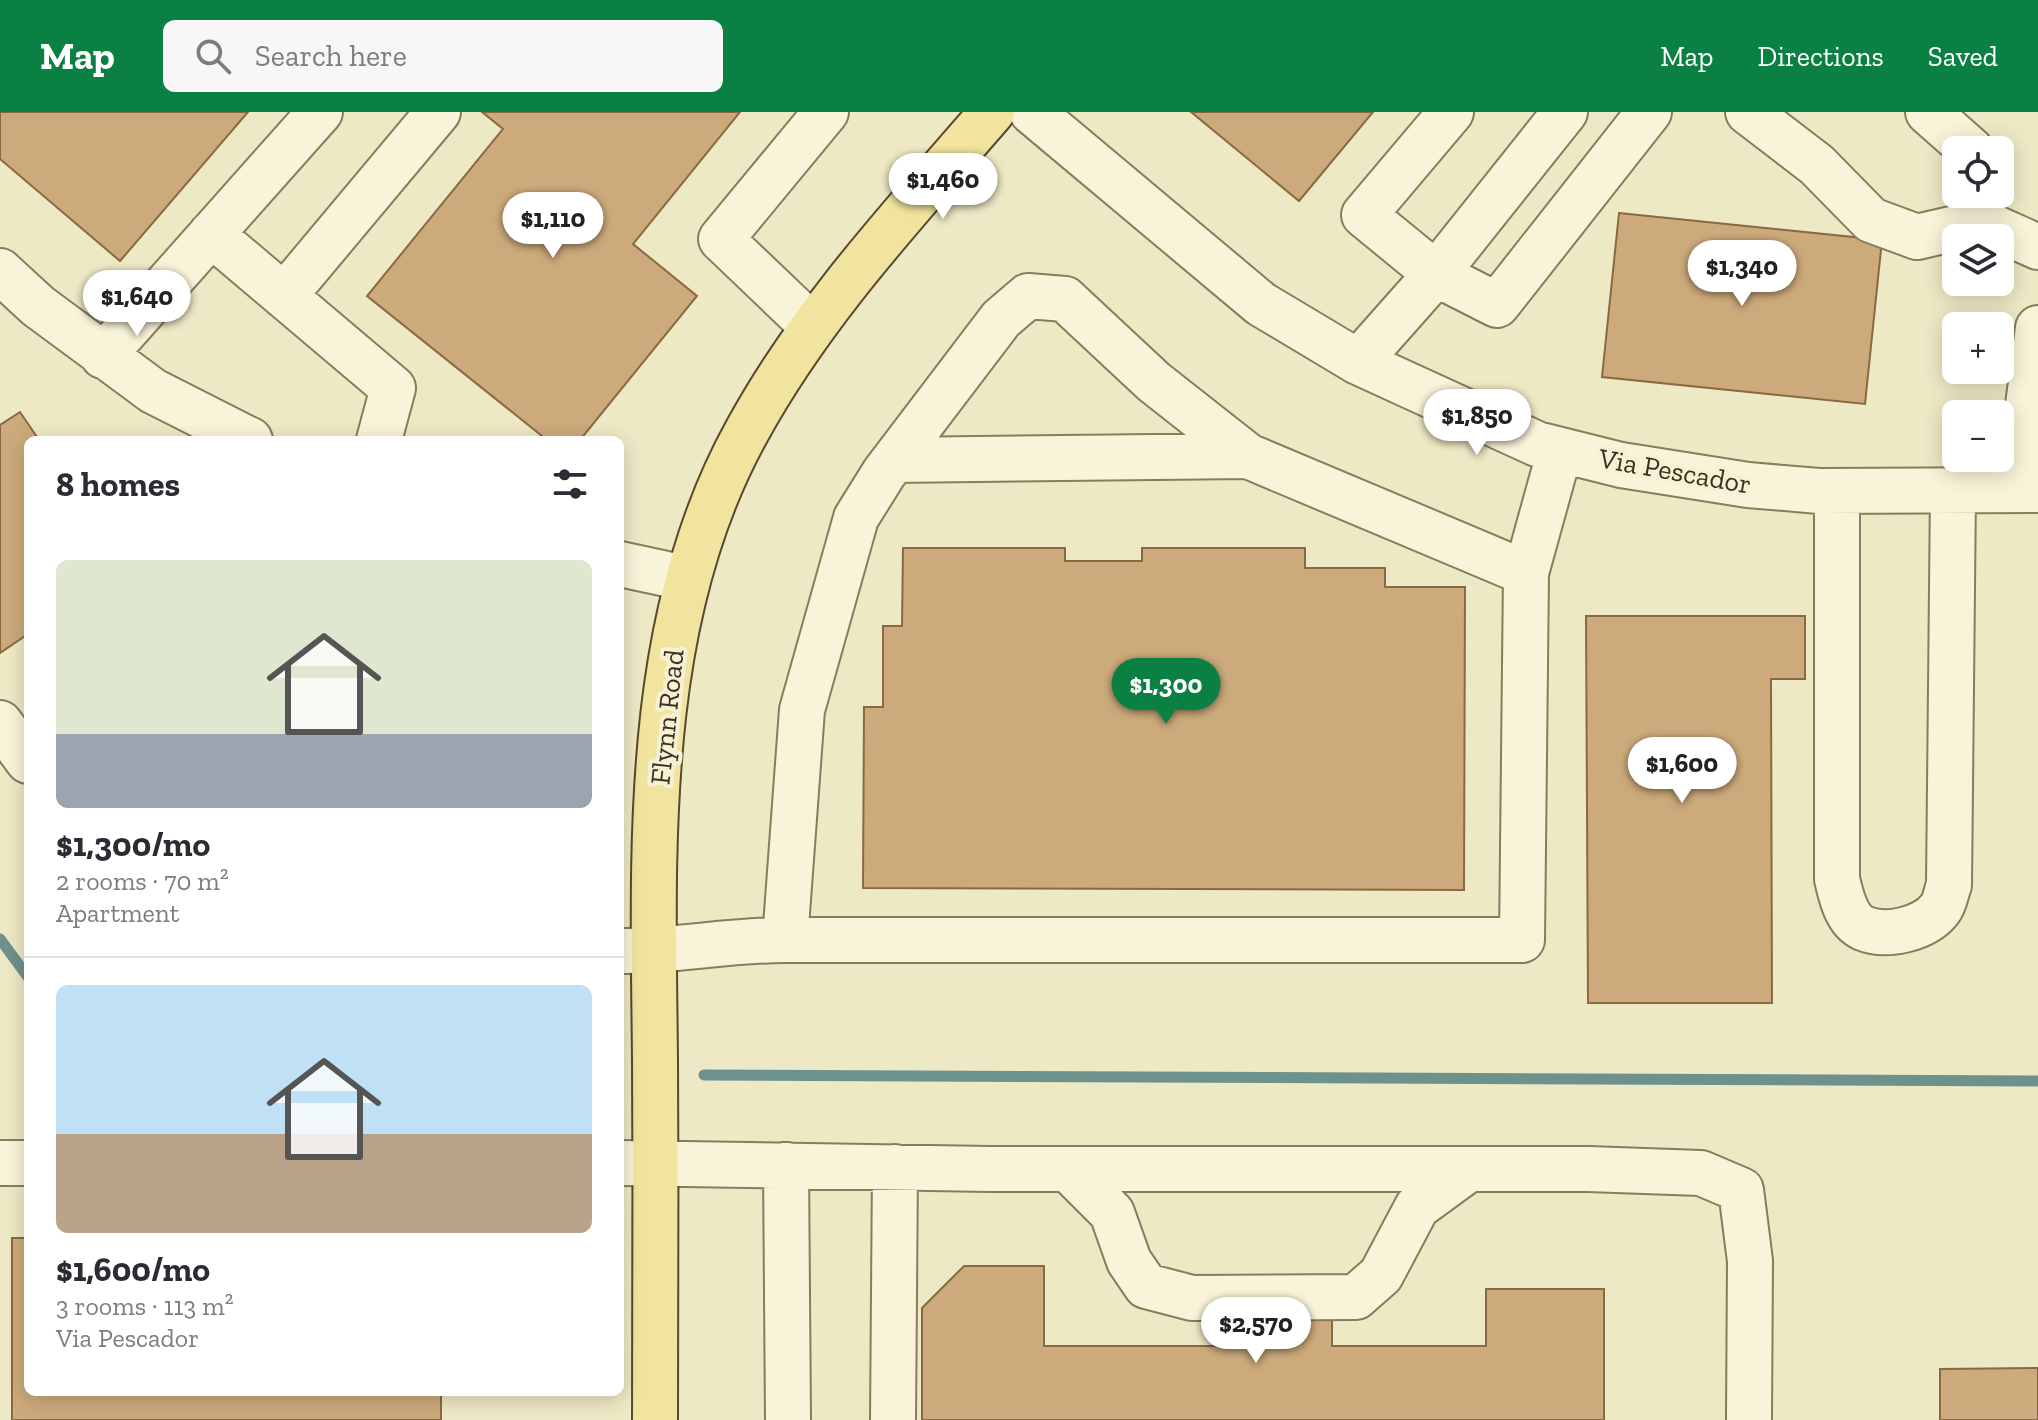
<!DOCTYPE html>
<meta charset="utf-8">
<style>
body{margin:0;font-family:"Zilla Slab",serif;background:#f7f7f7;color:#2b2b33;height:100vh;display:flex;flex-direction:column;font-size:30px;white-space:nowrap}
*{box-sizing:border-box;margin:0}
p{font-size:26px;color:#7c7c81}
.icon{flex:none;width:44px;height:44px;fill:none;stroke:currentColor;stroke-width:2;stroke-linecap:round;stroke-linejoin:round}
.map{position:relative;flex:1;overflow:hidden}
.panel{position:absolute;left:24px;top:324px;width:600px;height:960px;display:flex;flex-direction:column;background:#fff;border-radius:12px;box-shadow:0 4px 20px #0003}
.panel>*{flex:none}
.fabs{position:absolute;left:1942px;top:24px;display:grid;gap:16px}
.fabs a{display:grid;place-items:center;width:72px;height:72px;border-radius:12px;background:#fff;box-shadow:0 4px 20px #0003;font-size:40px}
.price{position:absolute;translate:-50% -68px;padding:0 18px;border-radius:28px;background:#fff;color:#222;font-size:26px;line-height:52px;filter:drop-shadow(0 2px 4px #0008)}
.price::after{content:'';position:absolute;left:50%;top:48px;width:24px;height:18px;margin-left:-12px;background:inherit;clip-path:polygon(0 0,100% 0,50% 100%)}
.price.active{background:#0b8043;color:#fff}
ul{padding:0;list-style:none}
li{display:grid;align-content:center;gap:16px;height:424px;padding:0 32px}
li+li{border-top:2px solid #e1e1e2}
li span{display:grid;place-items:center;height:248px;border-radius:12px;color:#555}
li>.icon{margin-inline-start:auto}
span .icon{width:144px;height:144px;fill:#fffc;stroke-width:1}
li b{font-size:34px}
h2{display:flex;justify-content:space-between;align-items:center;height:96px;padding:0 32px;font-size:34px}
header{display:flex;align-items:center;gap:48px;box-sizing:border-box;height:112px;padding:0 40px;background:#0b8043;color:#fff}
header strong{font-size:38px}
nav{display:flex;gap:44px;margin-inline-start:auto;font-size:28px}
.search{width:560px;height:72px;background:#f7f7f7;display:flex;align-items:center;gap:20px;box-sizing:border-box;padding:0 28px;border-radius:12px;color:#7c7c81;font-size:30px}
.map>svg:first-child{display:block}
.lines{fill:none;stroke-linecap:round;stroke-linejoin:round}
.stream{stroke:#6d918d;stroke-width:11}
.building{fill:#cdaa7b;stroke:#896941;stroke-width:2}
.minor-casing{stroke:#8a7b5b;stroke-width:48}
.major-casing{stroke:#58482f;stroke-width:48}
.minor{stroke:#f9f4d9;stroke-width:44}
.major{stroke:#f1e49e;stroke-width:44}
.labels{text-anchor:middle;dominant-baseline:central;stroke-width:8;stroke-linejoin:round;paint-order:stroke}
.street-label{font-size:28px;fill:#3a301f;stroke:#f6f1d5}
</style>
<header>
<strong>Map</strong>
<div class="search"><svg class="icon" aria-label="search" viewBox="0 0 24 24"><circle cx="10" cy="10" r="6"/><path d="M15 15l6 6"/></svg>Search here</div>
<nav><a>Map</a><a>Directions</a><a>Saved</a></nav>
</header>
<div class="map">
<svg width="2038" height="1308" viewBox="0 0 2038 1308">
<rect width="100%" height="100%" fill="#eee9c5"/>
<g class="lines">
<path class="stream" d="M0 827 28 865
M704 963 2038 969"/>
</g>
<path class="building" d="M0 0H248L120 149 0 47Z
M482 0H740L633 132 697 184 580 328H547L367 184 503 17Z
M1191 0H1373L1299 89Z
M1619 101 1882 128 1865 292 1602 265Z
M20 300 39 328H28V522L0 541V313Z
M903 436H1065V449H1142V436H1305V456H1385V475H1465L1464 778 863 776 864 595H883V514H902Z
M1586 504H1805V567H1771L1772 891H1588Z
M12 1126H28V1280H441V1308H12Z
M964 1154H1044V1234H1280V1202H1332V1234H1486V1177H1604V1308H922V1196Z
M2038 1256V1308H1940V1257Z"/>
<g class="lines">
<g class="minor-casing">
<path id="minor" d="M1032 0 1261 192 1358 250 1537 332 1621 353 1748 373 1819 379 2038 378
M1565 0 1436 162 1497 193 1649 0
M1748 0 1817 53 1871 108 1917 125 1982 110
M1928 0 1971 38
M1978 82 1982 110 2038 135
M211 122 393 276 379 328
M0 159 38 194 153 279 250 328
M284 184 438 0
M812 214 721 127 826 0
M103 244 320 0
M1358 250 1436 162 1364 103 1451 0
M894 348 1248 344
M2017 378 2038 216
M1837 379V767C1841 784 1846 808 1863 816 1886 826 1925 817 1940 797 1945 791 1946 780 1949 773L1953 378
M620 452 685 466
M1526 461 1560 338
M0 611 28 649
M620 839C675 839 729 828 785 828H1522L1526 461 1248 344 1154 270 1065 187 1028 184 1001 207 884 361 856 406 802 598 785 828
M0 1051H28
M620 1051 990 1057H1588L1701 1061 1741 1078 1750 1149 1749 1308
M786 1053 788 1308
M1068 1057 1112 1101 1129 1149 1146 1174 1192 1186 1356 1185 1381 1163 1417 1095 1469 1057
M893 1308 895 1055"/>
</g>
<g class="major-casing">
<path id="major" d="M655 1308C655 1188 656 1068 655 948 653 738 642 508 747 319 812 200 904 102 992 0"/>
</g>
<use href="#minor" class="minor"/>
<use href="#major" class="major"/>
</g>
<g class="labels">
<g class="street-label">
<text transform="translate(1675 359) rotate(10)">Via Pescador</text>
<text transform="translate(667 605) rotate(-84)">Flynn Road</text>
</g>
</g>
</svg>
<div class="fabs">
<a><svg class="icon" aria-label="locate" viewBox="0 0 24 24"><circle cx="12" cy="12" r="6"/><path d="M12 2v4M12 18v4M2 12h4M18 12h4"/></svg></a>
<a><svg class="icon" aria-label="layers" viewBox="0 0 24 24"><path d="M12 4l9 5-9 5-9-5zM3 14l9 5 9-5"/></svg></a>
<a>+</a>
<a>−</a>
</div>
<b class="price" style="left:943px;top:109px">$1,460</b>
<b class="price" style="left:553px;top:148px">$1,110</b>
<b class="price" style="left:1742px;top:196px">$1,340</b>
<b class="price" style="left:137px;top:226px">$1,640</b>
<b class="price" style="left:1477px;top:345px">$1,850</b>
<b class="price active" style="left:1166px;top:614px">$1,300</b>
<b class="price" style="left:1682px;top:693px">$1,600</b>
<b class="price" style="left:1256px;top:1253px">$2,570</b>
<section class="panel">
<h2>8 homes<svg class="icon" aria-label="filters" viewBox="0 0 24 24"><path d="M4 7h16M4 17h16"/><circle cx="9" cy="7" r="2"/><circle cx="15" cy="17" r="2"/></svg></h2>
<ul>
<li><span style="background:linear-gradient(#dfe7d0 70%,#9aa5b1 0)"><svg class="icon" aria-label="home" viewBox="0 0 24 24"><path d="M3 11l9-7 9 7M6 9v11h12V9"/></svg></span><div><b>$1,300/mo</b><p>2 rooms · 70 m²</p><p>Apartment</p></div></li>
<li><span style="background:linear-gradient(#bfe0f5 60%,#b9a48a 0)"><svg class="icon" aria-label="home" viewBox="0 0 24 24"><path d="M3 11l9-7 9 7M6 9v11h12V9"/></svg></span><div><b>$1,600/mo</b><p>3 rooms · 113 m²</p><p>Via Pescador</p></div></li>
</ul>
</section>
</div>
